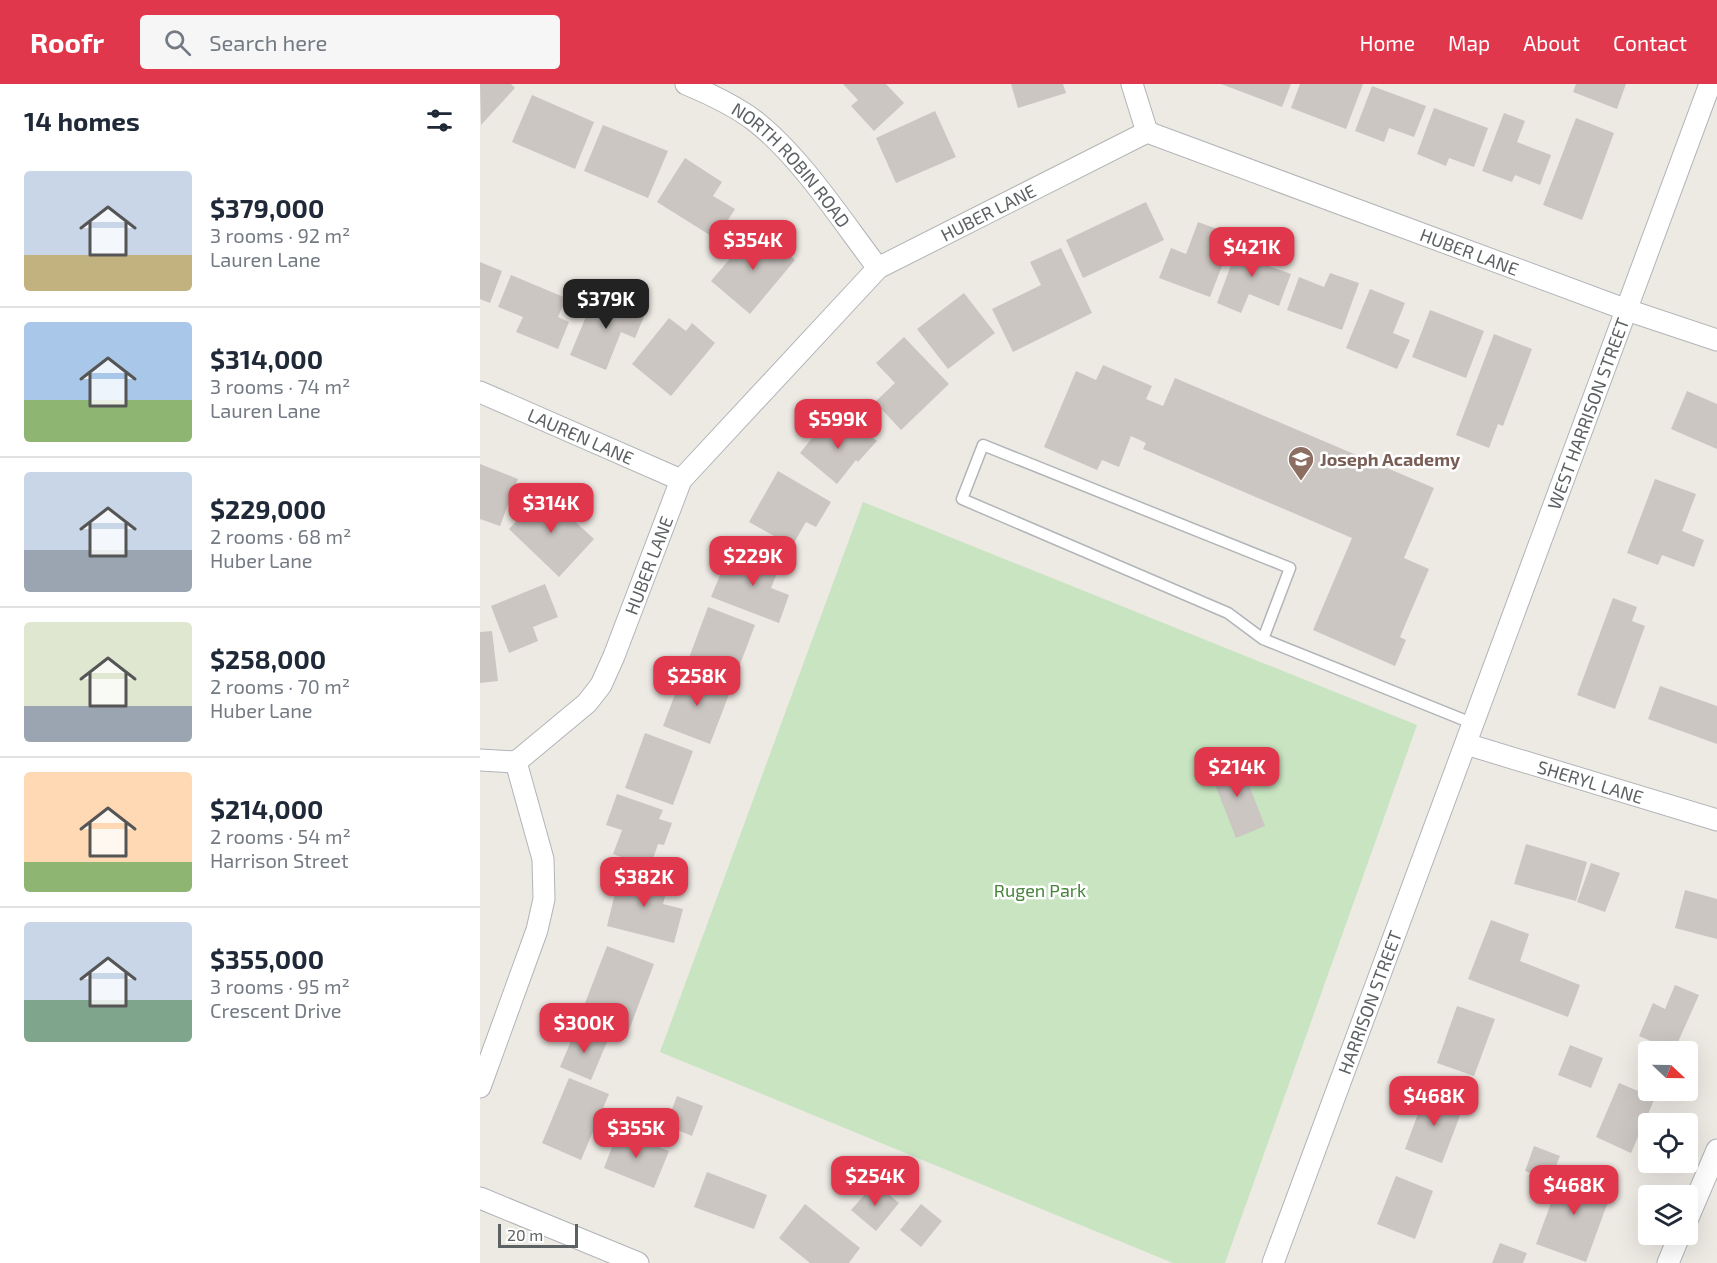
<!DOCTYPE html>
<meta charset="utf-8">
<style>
body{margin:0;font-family:"Exo 2",sans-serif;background:#f6f6f7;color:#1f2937;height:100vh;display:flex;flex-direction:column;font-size:22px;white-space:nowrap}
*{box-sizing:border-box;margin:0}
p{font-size:20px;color:#747a83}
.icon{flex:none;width:33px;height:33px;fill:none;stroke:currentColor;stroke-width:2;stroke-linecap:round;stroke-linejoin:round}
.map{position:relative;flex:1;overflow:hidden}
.drawer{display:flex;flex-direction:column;background:#fff;width:480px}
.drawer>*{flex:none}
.needle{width:39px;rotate:112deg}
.tools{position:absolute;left:1158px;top:957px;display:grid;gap:12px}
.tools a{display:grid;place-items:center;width:60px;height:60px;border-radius:6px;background:#fff;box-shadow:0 6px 24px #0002;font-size:30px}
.scale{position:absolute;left:18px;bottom:15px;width:80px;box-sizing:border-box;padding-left:6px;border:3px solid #5c6163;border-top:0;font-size:16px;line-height:21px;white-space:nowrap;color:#5c6163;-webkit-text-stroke:4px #fff;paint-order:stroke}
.price{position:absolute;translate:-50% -51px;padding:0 14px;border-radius:12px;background:#e0374c;color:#fff;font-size:20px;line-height:39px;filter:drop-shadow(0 2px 3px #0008)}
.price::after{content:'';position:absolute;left:50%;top:36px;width:18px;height:14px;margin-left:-9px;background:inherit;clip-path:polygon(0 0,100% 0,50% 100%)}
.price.active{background:#222;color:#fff}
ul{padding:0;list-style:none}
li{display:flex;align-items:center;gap:18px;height:150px;padding:0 24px}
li+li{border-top:2px solid #e0e1e3}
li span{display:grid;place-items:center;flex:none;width:168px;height:120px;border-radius:6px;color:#555}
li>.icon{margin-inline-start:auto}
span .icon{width:72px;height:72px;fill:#fffc;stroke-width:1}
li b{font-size:26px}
h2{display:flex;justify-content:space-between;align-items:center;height:72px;padding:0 24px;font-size:26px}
header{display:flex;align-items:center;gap:36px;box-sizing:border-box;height:84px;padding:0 30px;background:#e0374c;color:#fff}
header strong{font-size:28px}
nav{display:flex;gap:33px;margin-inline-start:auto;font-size:21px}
.search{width:420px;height:54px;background:#f6f6f7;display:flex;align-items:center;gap:15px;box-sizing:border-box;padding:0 21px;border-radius:6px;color:#747a83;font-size:22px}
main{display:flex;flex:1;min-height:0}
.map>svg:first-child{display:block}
.green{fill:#c8e4c1}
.building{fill:#cbc6c2}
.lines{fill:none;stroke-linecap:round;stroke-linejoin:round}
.service-casing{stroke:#b1b5b8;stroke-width:13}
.minor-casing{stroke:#b1b5b8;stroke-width:23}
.service{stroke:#fff;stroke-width:10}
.minor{stroke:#fff;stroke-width:21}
.labels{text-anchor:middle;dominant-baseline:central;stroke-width:5;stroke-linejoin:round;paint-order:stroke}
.street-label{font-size:18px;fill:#5c6163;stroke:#fff}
.education-label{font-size:18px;font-weight:bold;fill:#785e54;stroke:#fff;text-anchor:start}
.park-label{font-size:18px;fill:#46843a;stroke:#fff}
</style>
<header>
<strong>Roofr</strong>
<div class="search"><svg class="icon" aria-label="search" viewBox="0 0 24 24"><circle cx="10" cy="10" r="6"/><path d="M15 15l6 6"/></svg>Search here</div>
<nav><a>Home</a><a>Map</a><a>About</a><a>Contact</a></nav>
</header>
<main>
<section class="drawer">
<h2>14 homes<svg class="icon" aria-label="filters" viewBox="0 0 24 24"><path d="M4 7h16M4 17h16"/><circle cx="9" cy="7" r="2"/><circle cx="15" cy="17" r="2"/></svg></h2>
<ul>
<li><span style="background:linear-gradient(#c9d6e8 70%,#c2b280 0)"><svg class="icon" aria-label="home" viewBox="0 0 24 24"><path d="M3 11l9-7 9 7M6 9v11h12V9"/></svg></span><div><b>$379,000</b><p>3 rooms · 92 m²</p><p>Lauren Lane</p></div></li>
<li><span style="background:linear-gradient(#a9c7e8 65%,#8fb573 0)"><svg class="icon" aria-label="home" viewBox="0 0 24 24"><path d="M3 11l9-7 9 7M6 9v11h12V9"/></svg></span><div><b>$314,000</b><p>3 rooms · 74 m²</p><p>Lauren Lane</p></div></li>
<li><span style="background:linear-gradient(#c9d6e8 65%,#9aa5b1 0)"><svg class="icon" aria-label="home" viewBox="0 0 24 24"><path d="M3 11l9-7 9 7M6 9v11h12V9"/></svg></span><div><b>$229,000</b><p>2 rooms · 68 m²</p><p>Huber Lane</p></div></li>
<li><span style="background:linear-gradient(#dfe7d0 70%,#9aa5b1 0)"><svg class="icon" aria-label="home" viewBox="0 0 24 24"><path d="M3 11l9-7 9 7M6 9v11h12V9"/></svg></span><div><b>$258,000</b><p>2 rooms · 70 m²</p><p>Huber Lane</p></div></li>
<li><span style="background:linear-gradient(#ffd9b3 75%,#8fb573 0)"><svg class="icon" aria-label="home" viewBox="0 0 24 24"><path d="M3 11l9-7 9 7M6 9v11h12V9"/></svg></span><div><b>$214,000</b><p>2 rooms · 54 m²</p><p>Harrison Street</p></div></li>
<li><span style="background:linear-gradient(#c9d6e8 65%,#7fa58c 0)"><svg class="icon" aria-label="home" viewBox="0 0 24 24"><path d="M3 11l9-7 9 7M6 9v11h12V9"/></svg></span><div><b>$355,000</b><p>3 rooms · 95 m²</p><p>Crescent Drive</p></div></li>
</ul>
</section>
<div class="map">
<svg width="1237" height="1179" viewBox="0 0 1237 1179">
<rect width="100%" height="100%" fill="#ede9e3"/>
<path class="green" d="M383 418 937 641 745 1179H693L180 968Z"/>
<path class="building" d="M0 0H31L35 4 1 41Z
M363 0H406L424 19 394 47 371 22 378 16Z
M531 0H583L586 9 538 24Z
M741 0H811L802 23Z
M820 0H883L866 45 811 24Z
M1096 0H1146L1137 25 1093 8Z
M892 2 946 22 934 53 909 44 904 58 875 47Z
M52 11 114 38 95 85 32 58Z
M954 24 1008 44 994 83 969 74 966 82 937 70Z
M455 27 476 73 416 99 396 54Z
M1024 29 1045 37 1037 58 1071 71 1060 101 1035 91 1032 98 1002 87Z
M1096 34 1134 49 1102 136 1063 121Z
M123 41 188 67 168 114 104 87Z
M205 74 242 98 233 112 255 125 236 155 177 118Z
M666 118 684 156 603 194 586 156Z
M718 138 754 151 730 213 679 194 691 164 706 170Z
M276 144 315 176 270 230 231 197Z
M761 154 792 166 786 181 811 190 799 222 769 210 761 229 737 219Z
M581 164 612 229 533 268 512 225 561 201 550 178Z
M0 178 22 187 10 219 0 215Z
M850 189 879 199 862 246 807 226 819 193 844 203Z
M31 191 86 214 78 233 89 238 78 265 36 248 43 233 18 223Z
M890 205 925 219 913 249 930 256 917 285 866 264Z
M484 209 515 249 468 285 437 245Z
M115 211 148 225 152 217 168 223 155 254 141 248 126 286 90 271Z
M950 226 1004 247 986 294 932 273Z
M189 234 206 247 212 239 235 259 191 312 152 280Z
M1014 250 1052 265 1023 342 1018 340 1009 364 976 351Z
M424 253 469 300 421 346 395 318 415 299 396 279Z
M623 281 672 302 666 315 683 322 695 294 954 404 924 474 949 485 920 553 926 556 915 582 833 546 872 454 663 365 666 359 651 352 639 383 622 376 617 386 564 363 596 287 616 296Z
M1207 307 1237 320V365L1191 345Z
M370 335 397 357 378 378 376 376 357 400 320 369 340 344 353 355Z
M0 380 38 395 20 442 0 435Z
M298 387 351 418 336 443 326 438 312 462 269 438Z
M1175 395 1216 410 1202 447 1224 456 1214 483 1182 471 1178 481 1147 469Z
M63 408 114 455 79 493 29 445Z
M267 464 302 477 291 504 309 511 299 539 231 513 243 484 257 489Z
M65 500 78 533 53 543 58 557 29 569 11 522Z
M1133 514 1157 523 1152 537 1165 542 1135 625 1097 611Z
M228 523 275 541 254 596 207 579Z
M12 547 18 597 0 599V548Z
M204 586 251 605 230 660 183 642Z
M1180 602 1237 622V660L1168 635Z
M165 649 213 667 193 721 145 704Z
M758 673 785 742 756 754 729 685Z
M137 710 183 726 179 735 192 739 184 761 178 760 170 784 133 770 142 746 126 741Z
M1046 760 1107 778 1096 817 1034 800Z
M1111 779 1140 789 1125 828 1097 818Z
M141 785 189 798 183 820 203 825 194 859 127 842Z
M1205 806 1237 815V855L1195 844Z
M1011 836 1049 850 1040 877 1100 901 1088 933 988 895Z
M127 862 174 880 149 946 102 927Z
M1195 901 1219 911 1194 967 1159 952 1173 919 1185 925Z
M977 922 1015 935 994 992 957 979Z
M96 945 127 958 111 996 80 983Z
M1090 961 1123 974 1111 1004 1078 991Z
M89 994 129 1010 101 1076 62 1059Z
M1139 999 1175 1014 1151 1069 1116 1053Z
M946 1008 984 1021 962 1079 925 1065Z
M197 1012 223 1022 212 1052 186 1041Z
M138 1047 189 1067 174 1104 124 1084Z
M1054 1062 1080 1072 1070 1096 1045 1087Z
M1083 1086 1133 1104 1106 1178 1056 1160Z
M227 1088 287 1111 274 1145 214 1123Z
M916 1092 953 1107 935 1155 897 1140Z
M395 1099 419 1119 396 1147 371 1126Z
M325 1120 380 1164 369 1179H330L299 1154Z
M441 1120 462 1137 441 1163 420 1146Z
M1020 1159 1047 1169 1043 1179H1012Z"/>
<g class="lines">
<g class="service-casing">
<path id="service" d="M783 555 810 484 503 361 482 415 748 529 783 555 994 640"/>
</g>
<g class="minor-casing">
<g id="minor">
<path id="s1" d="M206 0C230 10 254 21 275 37 321 73 362 137 398 184"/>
<path d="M652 0 667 48"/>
<path id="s2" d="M0 308 201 396"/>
<path id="s3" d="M986 660 1237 736"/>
<path id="s4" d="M0 676 36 678 107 619 121 601 134 572 201 396 398 184 667 48 1147 226 1237 256"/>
<path d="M0 1003 57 846 64 815 63 775 36 678"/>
<path d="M0 1114 158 1179"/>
<path d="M1208 1134 1237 1066"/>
<path id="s5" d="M793 1179 1230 0"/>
<path d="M1188 1179 1200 1150"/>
</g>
</g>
<use href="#service" class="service"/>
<use href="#minor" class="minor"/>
</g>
<defs>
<g id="school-pin" transform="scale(1.35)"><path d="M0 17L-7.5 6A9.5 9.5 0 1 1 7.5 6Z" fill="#8d6e63" stroke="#fff"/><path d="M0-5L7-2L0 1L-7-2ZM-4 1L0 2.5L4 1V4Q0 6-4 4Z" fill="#fff"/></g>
</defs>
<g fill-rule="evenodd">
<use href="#school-pin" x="821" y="375"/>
</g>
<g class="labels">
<g class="street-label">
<text stroke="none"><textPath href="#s1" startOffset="135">NORTH ROBIN ROAD</textPath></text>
<text stroke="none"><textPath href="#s4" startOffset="784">HUBER LANE</textPath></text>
<text stroke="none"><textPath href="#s4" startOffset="1306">HUBER LANE</textPath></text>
<text stroke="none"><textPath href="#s5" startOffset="906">WEST HARRISON STREET</textPath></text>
<text stroke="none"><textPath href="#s2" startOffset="110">LAUREN LANE</textPath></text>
<text stroke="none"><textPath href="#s4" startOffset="280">HUBER LANE</textPath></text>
<text stroke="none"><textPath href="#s3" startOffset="130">SHERYL LANE</textPath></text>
<text stroke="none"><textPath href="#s5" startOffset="278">HARRISON STREET</textPath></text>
</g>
<g class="education-label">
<text x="840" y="375">Joseph Academy</text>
</g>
<g class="park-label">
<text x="560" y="806">Rugen Park</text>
</g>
</g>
</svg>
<div class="tools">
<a><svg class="needle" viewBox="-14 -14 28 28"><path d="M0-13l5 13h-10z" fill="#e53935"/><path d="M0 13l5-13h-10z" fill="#747a83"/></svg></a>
<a><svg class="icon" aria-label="locate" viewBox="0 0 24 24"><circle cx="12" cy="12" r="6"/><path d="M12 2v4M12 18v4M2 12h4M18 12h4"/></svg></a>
<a><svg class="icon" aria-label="layers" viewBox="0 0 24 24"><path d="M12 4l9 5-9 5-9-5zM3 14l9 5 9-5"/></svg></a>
</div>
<div class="scale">20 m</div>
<b class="price" style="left:273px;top:187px">$354K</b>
<b class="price" style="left:772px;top:194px">$421K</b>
<b class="price active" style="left:126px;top:246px">$379K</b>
<b class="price" style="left:358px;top:366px">$599K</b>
<b class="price" style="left:71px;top:450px">$314K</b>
<b class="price" style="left:273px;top:503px">$229K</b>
<b class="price" style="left:217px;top:623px">$258K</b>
<b class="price" style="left:757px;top:714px">$214K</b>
<b class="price" style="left:164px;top:824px">$382K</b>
<b class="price" style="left:104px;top:970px">$300K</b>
<b class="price" style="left:954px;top:1043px">$468K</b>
<b class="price" style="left:156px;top:1075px">$355K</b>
<b class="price" style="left:395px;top:1123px">$254K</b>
<b class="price" style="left:1094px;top:1132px">$468K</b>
</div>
</main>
